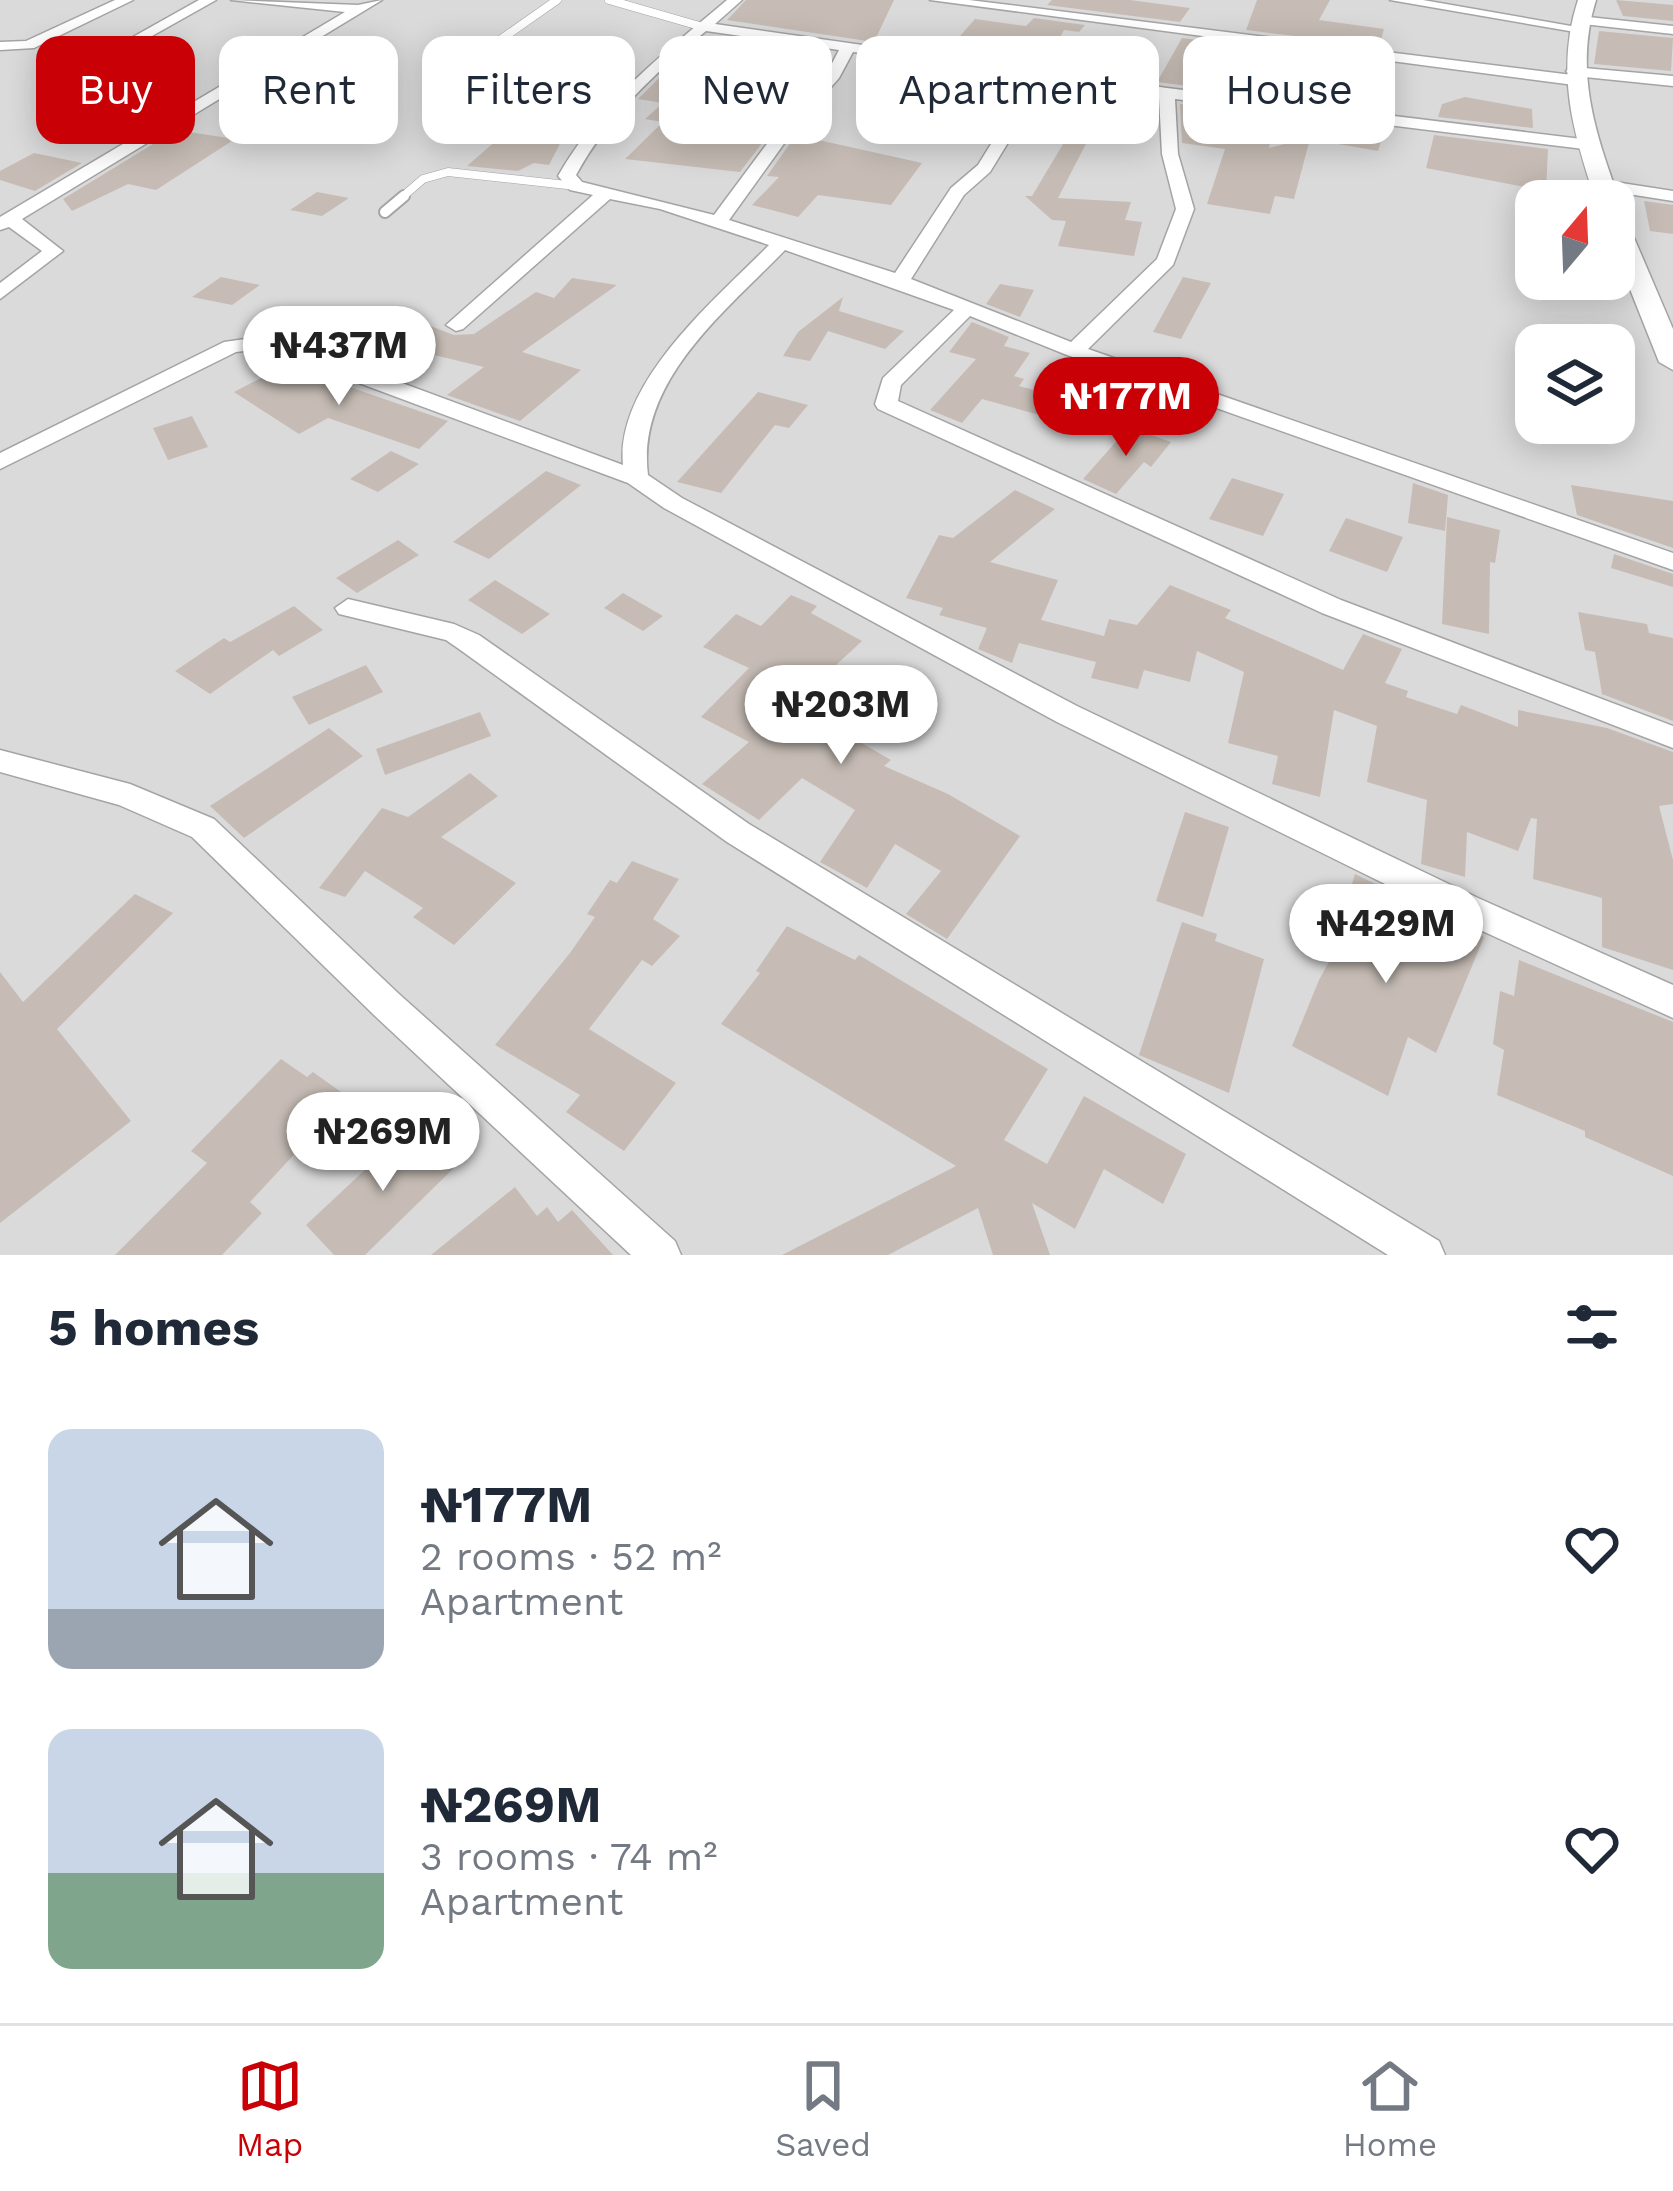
<!DOCTYPE html>
<meta charset="utf-8">
<style>
body{margin:0;font-family:"Work Sans",sans-serif;background:#f2f2f3;color:#1f2937;height:100vh;display:flex;flex-direction:column;font-size:45px;white-space:nowrap}
*{box-sizing:border-box;margin:0}
p{font-size:39px;color:#747a83}
.icon{flex:none;width:66px;height:66px;fill:none;stroke:currentColor;stroke-width:2;stroke-linecap:round;stroke-linejoin:round}
.map{position:relative;height:1255px;overflow:hidden}
.details{display:flex;flex-direction:column;background:#fff;flex:1}
.details>*{flex:none}
.top-card{position:absolute;left:36px;top:36px;width:1602px;height:108px;display:flex;gap:24px}
.needle{width:78px;rotate:19deg}
.tools{position:absolute;left:1515px;top:180px;display:grid;gap:24px}
.tools a{display:grid;place-items:center;width:120px;height:120px;border-radius:24px;background:#fff;box-shadow:0 6px 30px #0003;font-size:60px}
.price{position:absolute;translate:-50% -102px;padding:0 27px;border-radius:42px;background:#fff;color:#222;font-size:39px;line-height:78px;filter:drop-shadow(0 3px 6px #0008)}
.price::after{content:'';position:absolute;left:50%;top:72px;width:36px;height:27px;margin-left:-18px;background:inherit;clip-path:polygon(0 0,100% 0,50% 100%)}
.price.current{background:#c90006;color:#fff}
ul{padding:0;list-style:none}
li{display:flex;align-items:center;gap:36px;height:300px;padding:0 48px}
li span{display:grid;place-items:center;flex:none;width:336px;height:240px;border-radius:24px;color:#555}
li>.icon{margin-inline-start:auto}
span .icon{width:144px;height:144px;fill:#fffc;stroke-width:1}
li b{font-size:51px}
h2{display:flex;justify-content:space-between;align-items:center;height:144px;padding:0 48px;font-size:51px}
.chip{padding:0 42px;border-radius:24px;background:#fff;box-shadow:0 6px 30px #0003;font-size:42px;line-height:108px}
.chip.current{background:#c90006;color:#fff}
.tabs{display:flex;justify-content:space-around;align-items:center;height:168px;border-top:3px solid #e0e1e3;background:#fff;font-size:33px;color:#747a83}
.tabs a{display:grid;justify-items:center;gap:6px}
.tabs .current{color:#c90006}
.map>svg:first-child{display:block}
.residential{fill:#dbdada;fill-rule:evenodd}
.building{fill:#c6bcb5}
.lines{fill:none;stroke-linecap:round;stroke-linejoin:round}
.service-far1-casing{stroke:#a4a4a4;stroke-width:9}
.service-casing{stroke:#a4a4a4;stroke-width:14}
.minor-casing{stroke:#a4a4a4;stroke-width:3}
.tertiary-casing{stroke:#a4a4a4;stroke-width:3}
.service-far1{stroke:#fff;stroke-width:8}
.service{stroke:#fff;stroke-width:10}
.minor{fill:#fff;fill-rule:evenodd}
.tertiary{fill:#fff;fill-rule:evenodd}
</style>
<div class="map">
<svg width="1673" height="1255" viewBox="0 0 1673 1255">
<rect width="100%" height="100%" fill="#eeeae2"/>
<path class="residential" d="M0 0H1673V1255H0ZM1536 201H1614V279H1536ZM1536 345H1614V423H1536Z"/>
<path class="building" d="M746 0H894L874 42 727 20Z
M1052 0H1130L1190 8 1180 22 1047 5Z
M1257 0H1330L1319 20 1384 29 1379 46 1246 30Z
M1616 0 1673 5V21L1623 16Z
M1034 18 1085 25 1079 32 1064 30 1044 66 946 52 975 19 1026 26Z
M1599 31 1673 38 1671 71 1594 64Z
M719 37 826 53 817 64 762 58 712 104 781 118 740 172 625 159 663 122 645 119 663 103 638 99 668 69 678 71Z
M1182 38 1374 63 1372 73 1384 74 1379 103 1319 96 1321 76 1279 70 1267 96 1157 82Z
M483 66 603 88 580 105 549 165 534 163 518 171 467 166 498 139 515 142 560 102 454 84Z
M1019 82 1038 84 1120 96 1110 124 1020 109 1015 95Z
M1465 97 1532 109 1533 128 1438 117 1442 104Z
M1180 104 1276 116 1269 148 1356 126 1385 129 1378 151 1310 139 1294 199 1275 196 1270 214 1207 204 1225 149 1182 143Z
M1072 129 1089 138 1058 198 1131 202 1125 220 1142 222 1134 256 1058 246 1066 221 1052 220 1025 196H1032Z
M176 130 235 139 156 190 128 184 72 211 63 199Z
M796 135 922 163 891 205 818 195 798 217 752 205 779 177 767 176Z
M1434 135 1548 149 1546 191 1426 168Z
M34 153 82 163 35 191 0 180V171Z
M317 192 349 198 322 216 290 210Z
M1644 201 1673 205V234L1650 231Z
M221 277 260 285 232 305 192 297Z
M1183 277 1211 283 1181 339 1153 332Z
M572 278 617 285 522 352 581 370 520 421 447 395 484 367 392 345 420 322 454 335 474 334 536 292 554 298Z
M1000 284 1034 290 1020 317 986 304Z
M843 297 839 311 904 331 885 349 828 331 810 361 783 356 798 332Z
M972 322 1009 337 1004 346 1030 353 1014 376 1024 379 1019 386 1067 399 1054 419 982 399 962 423 930 410 976 359 949 352Z
M302 369 312 374 448 421 419 449 328 418 299 434 234 392 263 377 275 383Z
M758 392 808 405 789 428 775 425 721 493 677 482Z
M192 416 208 447 168 460 153 428Z
M1129 427 1171 442 1151 467 1144 462 1116 494 1083 479Z
M391 451 419 464 378 492 350 479Z
M546 471 581 485 489 559 453 542Z
M1232 478 1284 494 1263 536 1209 519Z
M1413 483 1448 495 1445 531 1408 523Z
M1571 485 1673 501V548L1577 515Z
M1015 490 1055 509 990 562 1058 580 1041 620 1104 636 1109 619 1137 625 1170 585 1231 610 1225 618 1343 670 1363 634 1402 649 1385 683 1408 691 1406 697 1457 714 1461 705 1518 727V710L1607 728 1673 752V804L1659 806 1673 860V970L1602 947V898L1533 879 1537 819 1531 818 1518 851 1467 832 1465 877 1421 864 1427 800 1367 782 1377 726 1334 710 1320 797 1272 784 1278 756 1228 743 1244 672 1197 651 1190 682 1144 670 1138 689 1091 678 1096 662 1019 643 1012 663 978 649 987 628 939 615 943 608 906 598 939 535 953 538Z
M1447 517 1500 530 1495 563 1490 562 1489 634 1442 624Z
M1346 518 1403 537 1387 572 1329 551Z
M398 540 419 555 357 593 336 578Z
M1614 554 1673 574V587L1611 568Z
M495 580 550 614 522 634 468 600Z
M623 593 663 616 643 631 604 608Z
M791 595 817 606 811 613 862 641 794 704 891 760 884 766 948 794 1020 836 947 939 906 914 941 871 895 844 867 888 820 862 855 810 802 778 759 820 702 784 749 742 701 717 749 668 703 647 736 614 761 626Z
M294 606 323 630 279 656 273 650 210 694 175 671 224 638 230 642Z
M1578 612 1647 624 1649 633 1673 638V721L1602 694 1595 652 1585 650Z
M366 665 383 692 309 725 292 697Z
M480 712 491 736 385 775 376 749Z
M329 728 363 756 244 838 210 806Z
M470 773 498 796 441 837 516 883 454 945 413 917 423 908 365 871 345 897 319 888 382 808 408 817Z
M1185 812 1229 827 1203 917 1156 901Z
M632 861 679 879 653 919 680 936 652 966 642 960 589 1029 676 1083 624 1151 566 1112 580 1095 495 1045 570 953 595 917 587 914 610 880 617 883Z
M1355 874 1484 937 1436 1053 1408 1037 1388 1096 1292 1046 1319 980 1351 922 1342 918Z
M135 894 173 913 57 1029 131 1121 0 1223V972L23 1002Z
M1182 922 1217 934 1215 941 1264 959 1229 1093 1139 1055Z
M787 926 855 960 859 955 1048 1069 1004 1140 1047 1164 1084 1096 1186 1154 1163 1204 1104 1169 1075 1229 1032 1203 1050 1255H993L978 1208 888 1255H782L956 1166 721 1024 760 973 756 971Z
M1519 960 1673 1022V1176L1585 1137V1131L1497 1095 1504 1050 1493 1044 1500 991 1514 996Z
M281 1059 307 1077 313 1072 341 1092 331 1102 338 1107 250 1202 262 1213 222 1255H115L207 1163 191 1151Z
M416 1122 458 1164 365 1255H334L306 1225Z
M515 1187 537 1216 547 1207 558 1222 572 1210 613 1255H431Z"/>
<g class="lines">
<g class="service-far1-casing">
<path id="service-far1" d="M609 0 703 27
M444 50 631 85
M477 56 557 0
M400 199 423 179 448 172 576 186"/>
</g>
<g class="service-casing">
<path id="service" d="M385 212 404 196"/>
</g>
<g class="minor-casing">
<path id="minor" d="M115 0H133L34 48 0 50V42L26 41Z
M199 0H216L136 45 124 42Z
M231 0 358 5 382 0 22 219 63 251 0 299V283L42 251 9 227 0 230V217L345 12Z
M727 0H742L715 24 1167 88 1590 140 1592 144 1584 149 1175 99 1178 154 1194 209 1173 265 1088 349 1673 553V570L1067 355 970 316 901 385 898 401 1341 600 1673 726V748L1322 613 878 409 875 404 883 378 954 310 785 250C726 311 636 381 648 475L682 498 1077 706 1478 898 1673 985V1018L1454 918 1057 722 664 508 628 483 324 370 259 349 236 352 0 469V453L224 342 260 337 340 360 623 465C615 382 716 299 769 245L660 209 610 199 463 329 456 331 446 325 593 195 570 190 558 176C601 101 662 55 727 0ZM706 31 839 50 827 73 784 121 714 215 582 182 576 175C609 115 654 74 706 31ZM853 52 988 72 1004 123 978 165 951 188 895 273 729 220 796 127 839 78ZM1003 74 1159 97 1162 154 1176 209 1157 259 1071 342 911 279 964 195 990 172 1020 123Z
M930 0H969L1572 75 1566 71 1573 67 1673 76V86L1575 76 1582 80 1574 85Z
M1390 0H1423L1588 29 1581 33Z
M1579 16 1673 26V34L1574 23Z
M1602 180 1673 191V201L1596 189V181Z
M348 599 454 624 479 635 749 824 1439 1241 1445 1255H1388L727 842 459 649 446 640 339 614 335 608Z
M0 750 130 784 214 819 399 994 675 1241 681 1255H631L375 1016 192 837 119 805 0 772Z"/>
</g>
<g class="tertiary-casing">
<path id="tertiary" d="M1578 0H1596C1574 71 1595 133 1620 201L1614 207V201H1596C1573 133 1555 71 1578 0Z
M1614 212 1626 219 1673 329V370L1659 362 1614 249Z"/>
</g>
<use href="#service-far1" class="service-far1"/>
<use href="#service" class="service"/>
<use href="#minor" class="minor"/>
<use href="#tertiary" class="tertiary"/>
</g>
</svg>
<div class="tools">
<a><svg class="needle" viewBox="-14 -14 28 28"><path d="M0-13l5 13h-10z" fill="#e53935"/><path d="M0 13l5-13h-10z" fill="#747a83"/></svg></a>
<a><svg class="icon" aria-label="layers" viewBox="0 0 24 24"><path d="M12 4l9 5-9 5-9-5zM3 14l9 5 9-5"/></svg></a>
</div>
<b class="price" style="left:339px;top:408px">₦437M</b>
<b class="price current" style="left:1126px;top:459px">₦177M</b>
<b class="price" style="left:841px;top:767px">₦203M</b>
<b class="price" style="left:1386px;top:986px">₦429M</b>
<b class="price" style="left:383px;top:1194px">₦269M</b>
<div class="top-card">
<a class="chip current">Buy</a>
<a class="chip">Rent</a>
<a class="chip">Filters</a>
<a class="chip">New</a>
<a class="chip">Apartment</a>
<a class="chip">House</a>
</div>
</div>
<section class="details">
<h2>5 homes<svg class="icon" aria-label="filters" viewBox="0 0 24 24"><path d="M4 7h16M4 17h16"/><circle cx="9" cy="7" r="2"/><circle cx="15" cy="17" r="2"/></svg></h2>
<ul>
<li><span style="background:linear-gradient(#c9d6e8 75%,#9aa5b1 0)"><svg class="icon" aria-label="home" viewBox="0 0 24 24"><path d="M3 11l9-7 9 7M6 9v11h12V9"/></svg></span><div><b>₦177M</b><p>2 rooms · 52 m²</p><p>Apartment</p></div><svg class="icon" aria-label="heart" viewBox="0 0 24 24"><path d="M12 20l-8-8c-3-5 5-10 8-4 3-6 11-1 8 4z"/></svg></li>
<li><span style="background:linear-gradient(#c9d6e8 60%,#7fa58c 0)"><svg class="icon" aria-label="home" viewBox="0 0 24 24"><path d="M3 11l9-7 9 7M6 9v11h12V9"/></svg></span><div><b>₦269M</b><p>3 rooms · 74 m²</p><p>Apartment</p></div><svg class="icon" aria-label="heart" viewBox="0 0 24 24"><path d="M12 20l-8-8c-3-5 5-10 8-4 3-6 11-1 8 4z"/></svg></li>
</ul>
</section>
<nav class="tabs">
<a class="current"><svg class="icon" aria-label="map" viewBox="0 0 24 24"><path d="M3 6l6-2 6 2 6-2v14l-6 2-6-2-6 2zM9 4v14M15 6v14"/></svg>Map</a>
<a><svg class="icon" aria-label="saved" viewBox="0 0 24 24"><path d="M7 4h10v16l-5-4-5 4z"/></svg>Saved</a>
<a><svg class="icon" aria-label="home" viewBox="0 0 24 24"><path d="M3 11l9-7 9 7M6 9v11h12V9"/></svg>Home</a>
</nav>
